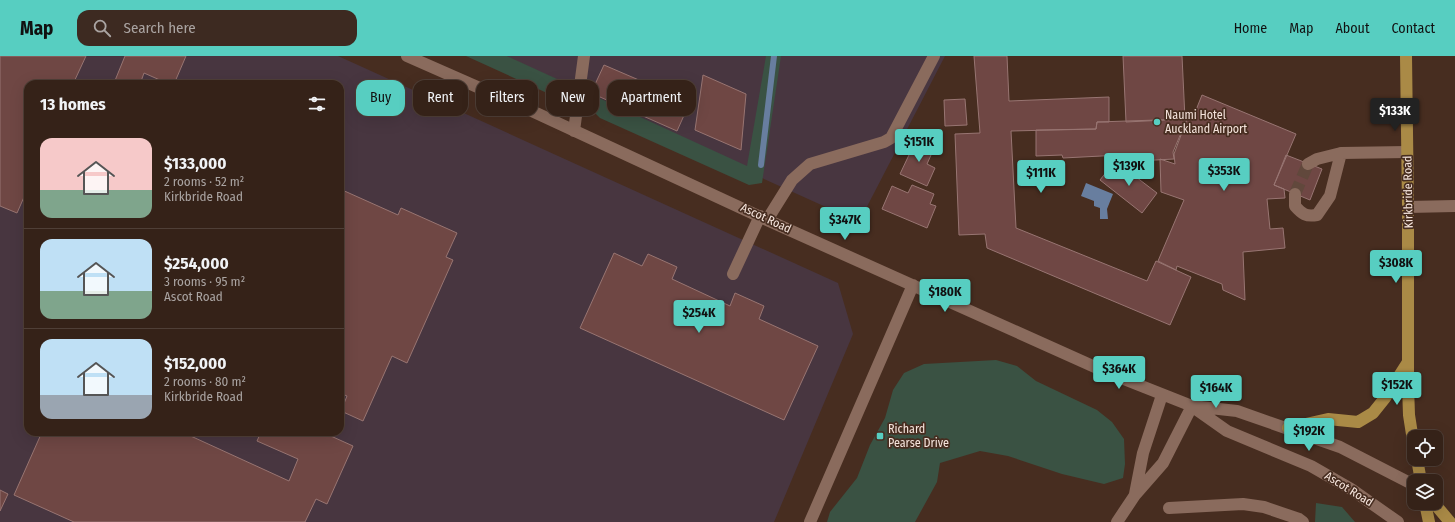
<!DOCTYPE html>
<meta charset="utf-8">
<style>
body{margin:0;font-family:"Fira Sans Condensed",sans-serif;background:#3d2a21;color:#f1f3f6;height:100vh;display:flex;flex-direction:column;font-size:15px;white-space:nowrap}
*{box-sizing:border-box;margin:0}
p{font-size:13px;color:#aaa4a2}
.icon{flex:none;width:22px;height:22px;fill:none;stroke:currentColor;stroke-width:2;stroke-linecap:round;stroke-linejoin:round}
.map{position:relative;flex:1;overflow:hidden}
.panel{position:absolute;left:24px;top:24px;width:320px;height:356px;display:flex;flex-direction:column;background:#352218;border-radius:12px;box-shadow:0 4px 16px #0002,0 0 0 1px #4f3f37}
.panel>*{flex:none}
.top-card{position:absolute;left:356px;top:24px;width:380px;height:36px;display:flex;gap:8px}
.tools{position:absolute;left:1407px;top:374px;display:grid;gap:8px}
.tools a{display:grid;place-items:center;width:36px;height:36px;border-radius:8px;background:#352218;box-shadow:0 4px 16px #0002,0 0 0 1px #4f3f37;font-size:20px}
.price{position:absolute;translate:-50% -34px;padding:0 9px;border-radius:4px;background:#57cec1;color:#111;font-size:13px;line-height:26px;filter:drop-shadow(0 1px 2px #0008)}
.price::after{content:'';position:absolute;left:50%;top:24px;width:12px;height:9px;margin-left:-6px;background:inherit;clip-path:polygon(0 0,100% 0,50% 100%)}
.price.on{background:#222;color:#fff}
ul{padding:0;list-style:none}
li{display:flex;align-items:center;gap:12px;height:100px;padding:0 16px}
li+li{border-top:1px solid #4f3f37}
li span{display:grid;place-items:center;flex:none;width:112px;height:80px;border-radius:12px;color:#555}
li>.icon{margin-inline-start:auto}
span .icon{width:48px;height:48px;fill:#fffc;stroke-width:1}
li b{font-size:17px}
h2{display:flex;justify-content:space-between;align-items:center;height:48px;padding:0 16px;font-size:17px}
.chip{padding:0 14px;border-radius:12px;background:#352218;box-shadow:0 4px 16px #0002,0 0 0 1px #4f3f37;font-size:14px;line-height:36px}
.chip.on{background:#57cec1;color:#111}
header{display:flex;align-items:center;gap:24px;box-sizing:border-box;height:56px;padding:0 20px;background:#57cec1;color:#111}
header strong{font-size:19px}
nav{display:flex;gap:22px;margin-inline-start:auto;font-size:14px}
.search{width:280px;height:36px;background:#3d2a21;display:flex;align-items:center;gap:10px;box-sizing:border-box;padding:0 14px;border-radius:12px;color:#aaa4a2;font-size:15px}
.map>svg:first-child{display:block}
.industrial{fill:#483640;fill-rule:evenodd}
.green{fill:#3a5243}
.water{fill:#687e9f}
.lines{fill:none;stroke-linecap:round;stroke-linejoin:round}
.stream{stroke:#687e9f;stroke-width:6}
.building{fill:#6f4744;stroke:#987572}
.minor-tunnel{stroke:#61483c;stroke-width:12;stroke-dasharray:12 6;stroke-linecap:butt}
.minor{stroke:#8a6b5d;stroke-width:12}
.major{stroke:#aa8a46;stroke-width:12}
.poi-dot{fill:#57cec1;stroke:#472d20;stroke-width:1.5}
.labels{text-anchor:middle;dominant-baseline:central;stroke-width:3.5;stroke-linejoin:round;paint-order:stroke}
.poi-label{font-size:12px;fill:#f5e4dc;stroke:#472d20;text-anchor:start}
.street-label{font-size:12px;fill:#f5e4dc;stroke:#472d20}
</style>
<header>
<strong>Map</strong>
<div class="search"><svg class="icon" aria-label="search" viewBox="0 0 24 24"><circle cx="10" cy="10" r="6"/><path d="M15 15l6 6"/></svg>Search here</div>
<nav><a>Home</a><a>Map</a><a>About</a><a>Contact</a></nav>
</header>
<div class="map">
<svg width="1455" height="466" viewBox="0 0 1455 466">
<rect width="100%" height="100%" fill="#472d20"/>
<path class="industrial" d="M0 0H338L838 227 853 278 774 466H0ZM28 28H340V376H28Z
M506 0H945L859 166 764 123 747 111Z"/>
<path class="green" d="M466 0H507L568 28 558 42Z
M766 0H781L762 127 749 129 600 62 592 54 590 38 747 110Z
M996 304 1017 310 1036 325 1097 354 1112 366 1124 383 1125 408 1123 422 1104 428 1062 418 1008 400 980 395 940 407 937 426 915 466H827L830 456 857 422 870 389 885 362 893 334 904 317 924 308Z
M1316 447 1342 451 1355 466H1315Z"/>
<path class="water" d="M1086 127 1113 138 1107 153 1108 163H1100V152L1094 150V145L1081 140Z"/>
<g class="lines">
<path class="stream" d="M761 109 774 0"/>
</g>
<path class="building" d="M0 0H86L73 28H28V132L17 157 0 150Z
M125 0H186L174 28H169L144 17 140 28H116L114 27Z
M974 0H1007L1009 45 1109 41V66H1097L1096 73 1011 75 1016 172 1147 225 1156 205 1191 221 1170 269 987 192 985 178 959 179 955 78 980 77Z
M1123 0H1182L1185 63 1126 66Z
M604 9 690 46 677 75 591 37Z
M703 19 746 38 741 94 695 74Z
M1202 39 1296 78 1274 129 1284 133 1285 142 1267 143 1270 173 1283 172 1285 192 1243 196 1245 244 1223 234 1222 228 1177 210 1176 214 1158 205 1184 144 1161 136 1160 103 1175 108 1174 98 1187 63 1192 64Z
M965 43 967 69 945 70 944 44Z
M1187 63 1173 96 1174 103 1137 105V111H1122L1121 99 1063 102 1062 99 1036 100V74L1096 73 1097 66Z
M917 82 935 90 927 108 935 112 927 130 900 118Z
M1286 99 1322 113 1310 144 1274 129Z
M1115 105 1157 137 1142 157 1100 124Z
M912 129 934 138 930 148 936 150 927 172 882 153 892 130 908 137Z
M340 133 398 159 401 152 457 177 446 201 453 204 407 307 392 300 363 365 341 355 347 340 340 337Z
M614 197 642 210 648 198 677 211 672 223 730 250 735 237 764 250 759 263 818 290 784 364 580 272Z
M42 376H182L289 425 298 403 257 385 261 376H322L353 390 327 448 316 443 305 466H74L14 439Z
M0 434 8 438 0 455Z"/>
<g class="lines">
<path class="minor-tunnel" d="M1295 138 1308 108"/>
<path class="minor" d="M407 0 534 56 767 164 1106 316 1192 350 1237 355 1340 391 1414 429
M574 75 584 0
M1308 108 1317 103 1341 97
M1295 138V150C1302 158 1306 161 1317 159L1330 140 1341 97 1407 96
M1408 151 1455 150
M767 164 792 124 810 108 884 86 891 82 934 0
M733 218 760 160
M1193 351 1227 375 1311 410 1351 433 1398 466
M1135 438 1143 397 1162 339
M1169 452 1243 448 1264 451 1299 463 1303 466
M810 466 913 229
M1117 466 1135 439 1163 407 1192 350"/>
<path class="major" d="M1406 0 1408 151V330L1409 359 1414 391
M1288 372 1328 363 1358 366 1373 357 1385 342 1408 306
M1417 403 1421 425
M1425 447 1429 466
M1434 447 1450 466"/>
</g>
<g class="poi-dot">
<circle cx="1157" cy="66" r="4"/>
<rect x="876" y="376" width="8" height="8" rx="2"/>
</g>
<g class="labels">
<g class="poi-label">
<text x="1165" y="59">Naumi Hotel<tspan x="1165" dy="14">Auckland Airport</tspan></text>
<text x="888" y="373">Richard<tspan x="888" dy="14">Pearse Drive</tspan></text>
</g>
<g class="street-label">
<text transform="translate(1408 136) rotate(-91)">Kirkbride Road</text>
<text transform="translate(766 162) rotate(25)">Ascot Road</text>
<text transform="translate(1349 433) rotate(32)">Ascot Road</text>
</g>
</g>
</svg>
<div class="tools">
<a><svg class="icon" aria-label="locate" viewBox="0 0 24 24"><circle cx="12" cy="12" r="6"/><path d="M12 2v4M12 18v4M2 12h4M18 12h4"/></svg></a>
<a><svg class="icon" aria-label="layers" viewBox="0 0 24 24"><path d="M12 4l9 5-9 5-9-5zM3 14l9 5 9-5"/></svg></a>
</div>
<b class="price on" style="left:1395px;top:76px">$133K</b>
<b class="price" style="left:919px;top:107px">$151K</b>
<b class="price" style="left:1129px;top:131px">$139K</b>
<b class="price" style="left:1224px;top:136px">$353K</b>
<b class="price" style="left:1041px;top:138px">$111K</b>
<b class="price" style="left:845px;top:185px">$347K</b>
<b class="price" style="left:1396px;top:228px">$308K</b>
<b class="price" style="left:945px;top:257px">$180K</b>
<b class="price" style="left:699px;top:278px">$254K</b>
<b class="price" style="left:1119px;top:334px">$364K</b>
<b class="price" style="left:1397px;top:350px">$152K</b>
<b class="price" style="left:1216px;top:353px">$164K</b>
<b class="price" style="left:1309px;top:396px">$192K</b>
<div class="top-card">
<a class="chip on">Buy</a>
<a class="chip">Rent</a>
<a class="chip">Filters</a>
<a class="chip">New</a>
<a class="chip">Apartment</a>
</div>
<section class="panel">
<h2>13 homes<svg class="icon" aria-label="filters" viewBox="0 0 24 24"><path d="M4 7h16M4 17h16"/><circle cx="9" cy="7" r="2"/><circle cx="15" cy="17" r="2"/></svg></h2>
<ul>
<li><span style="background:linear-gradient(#f6c9c9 65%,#7fa58c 0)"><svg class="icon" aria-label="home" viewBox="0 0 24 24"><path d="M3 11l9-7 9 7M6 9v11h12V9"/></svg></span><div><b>$133,000</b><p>2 rooms · 52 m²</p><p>Kirkbride Road</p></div></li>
<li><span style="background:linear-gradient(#bfe0f5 65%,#7fa58c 0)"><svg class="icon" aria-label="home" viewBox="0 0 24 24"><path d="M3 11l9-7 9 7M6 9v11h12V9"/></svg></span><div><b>$254,000</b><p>3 rooms · 95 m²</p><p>Ascot Road</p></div></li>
<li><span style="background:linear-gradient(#bfe0f5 70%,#9aa5b1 0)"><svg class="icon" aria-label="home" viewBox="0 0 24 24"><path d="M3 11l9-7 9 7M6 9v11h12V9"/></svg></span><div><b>$152,000</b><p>2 rooms · 80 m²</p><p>Kirkbride Road</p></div></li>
</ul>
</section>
</div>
